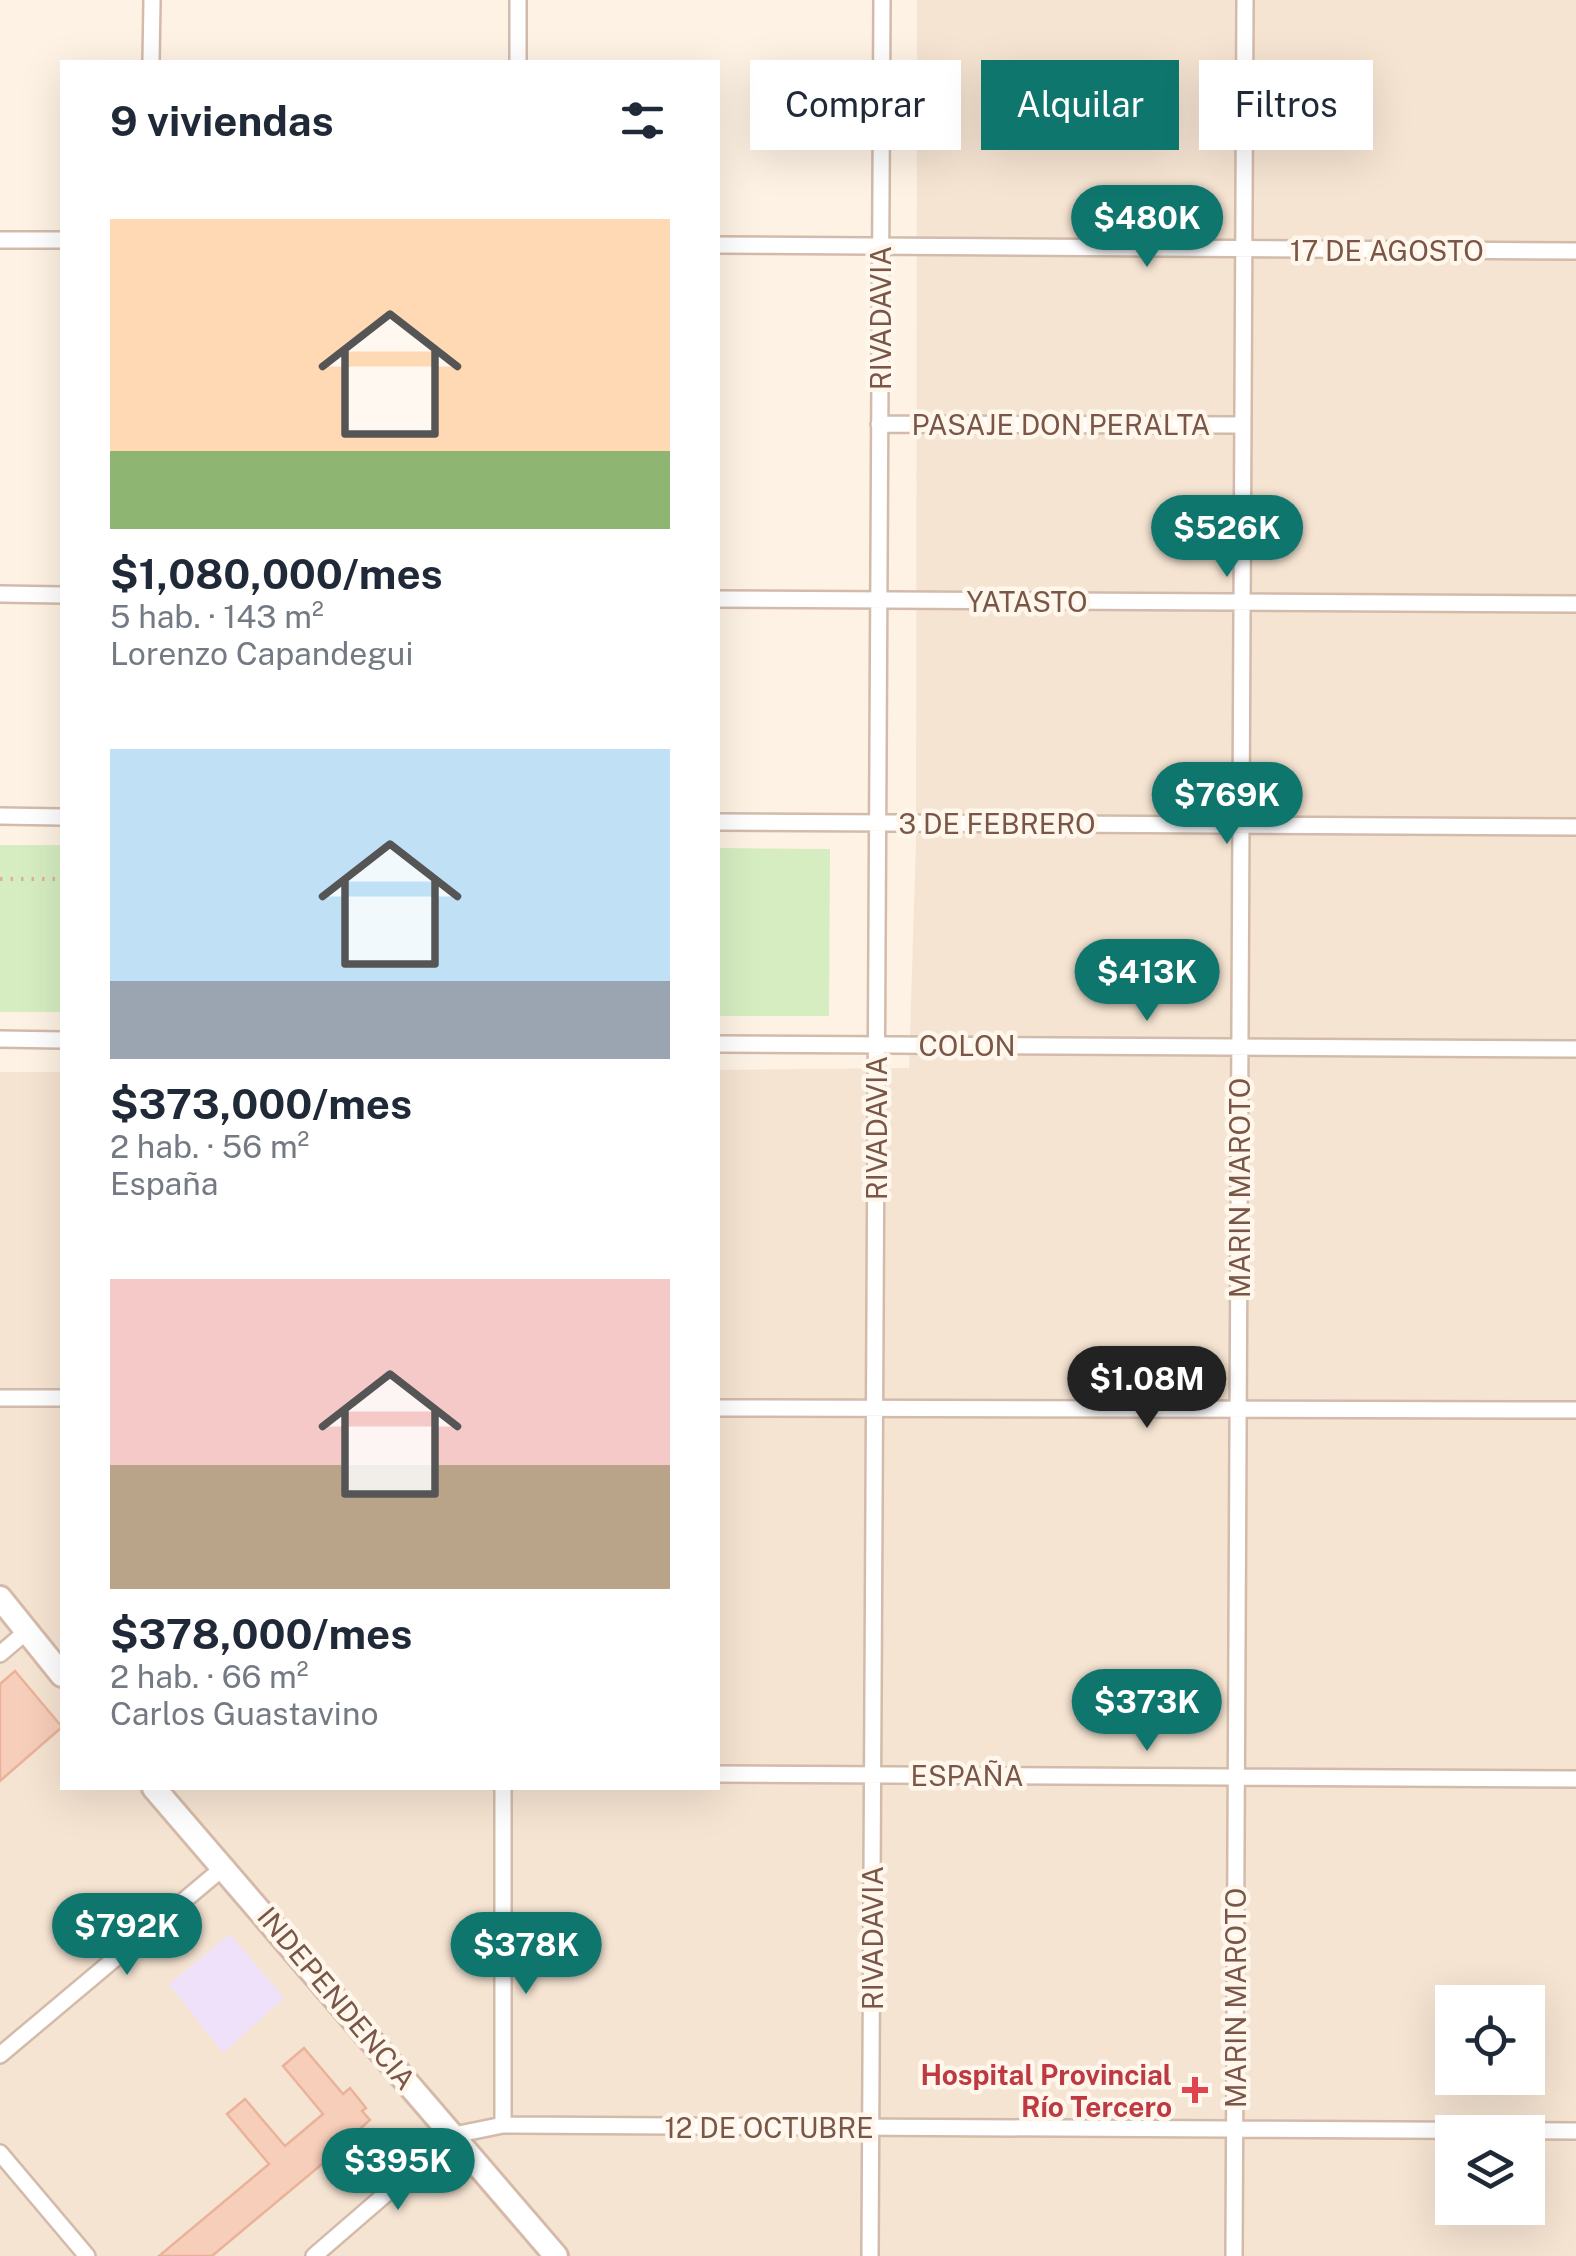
<!DOCTYPE html>
<html lang="es">
<meta charset="utf-8">
<style>
body{margin:0;font-family:"Public Sans",sans-serif;background:#f6f6f7;color:#1f2937;height:100vh;display:flex;flex-direction:column;font-size:38px;white-space:nowrap}
*{box-sizing:border-box;margin:0}
p{font-size:32px;color:#747a83}
.icon{flex:none;width:55px;height:55px;fill:none;stroke:currentColor;stroke-width:2;stroke-linecap:round;stroke-linejoin:round}
.map{position:relative;flex:1;overflow:hidden}
.details{position:absolute;left:60px;top:60px;width:660px;height:1730px;display:flex;flex-direction:column;background:#fff;border-radius:0px;box-shadow:0 10px 40px #0002}
.details>*{flex:none}
.top-card{position:absolute;left:750px;top:60px;width:675px;height:90px;display:flex;gap:20px}
.controls{position:absolute;left:1435px;top:1985px;display:grid;gap:20px}
.controls a{display:grid;place-items:center;width:110px;height:110px;border-radius:0px;background:#fff;box-shadow:0 10px 40px #0002;font-size:50px}
.price{position:absolute;translate:-50% -85px;padding:0 22px;border-radius:35px;background:#0f766e;color:#fff;font-size:32px;line-height:65px;filter:drop-shadow(0 2px 5px #0008)}
.price::after{content:'';position:absolute;left:50%;top:60px;width:30px;height:22px;margin-left:-15px;background:inherit;clip-path:polygon(0 0,100% 0,50% 100%)}
.price.on{background:#222;color:#fff}
ul{padding:0;list-style:none}
li{display:grid;align-content:center;gap:20px;height:530px;padding:0 50px}
li span{display:grid;place-items:center;height:310px;border-radius:0px;color:#555}
li>.icon{margin-inline-start:auto}
span .icon{width:180px;height:180px;fill:#fffc;stroke-width:1}
li b{font-size:42px}
h2{display:flex;justify-content:space-between;align-items:center;height:120px;padding:0 50px;font-size:42px}
.tag{padding:0 35px;border-radius:0px;background:#fff;box-shadow:0 10px 40px #0002;font-size:35px;line-height:90px}
.tag.on{background:#0f766e;color:#fff}
.map>svg:first-child{display:block}
.residential{fill:#f6e4d2;fill-rule:evenodd}
.education{fill:#efe1fa}
.green{fill:#d6edc1}
.building{fill:#f6ceba;stroke:#eab299;stroke-width:2.5}
.lines{fill:none;stroke-linecap:round;stroke-linejoin:round}
.minor-casing{stroke:#d3bbac;stroke-width:20}
.secondary-casing{stroke:#d6baa9;stroke-width:28}
.path{stroke:#dbb19c;stroke-width:4;stroke-dasharray:2.5 8;stroke-linecap:butt}
.minor{stroke:#fff;stroke-width:15}
.secondary{stroke:#fff;stroke-width:22}
.health-dot{fill:#e0444e;stroke:#fff6ec;stroke-width:4}
.labels{text-anchor:middle;dominant-baseline:central;stroke-width:9;stroke-linejoin:round;paint-order:stroke}
.street-label{font-size:28px;fill:#795647;stroke:#fff6ec}
.health-label{font-size:28px;font-weight:bold;fill:#be3a42;stroke:#fff6ec;text-anchor:end}
</style>
<div class="map">
<svg width="1576" height="2256" viewBox="0 0 1576 2256">
<rect width="100%" height="100%" fill="#fef2e4"/>
<path class="residential" d="M917 0H1576V2256H0V1072H62V1788H718V1070L909 1068 916 841ZM1452 2002H1528V2078H1452ZM1452 2132H1528V2208H1452Z"/>
<path class="education" d="M230 1934 284 1998 223 2053 169 1984Z"/>
<path class="green" d="M0 845H62V1012H0Z
M718 848 830 849 829 1016H718Z"/>
<path class="building" d="M15 1671 62 1727 0 1781V1684Z
M304 2048 343 2094 350 2088 366 2108 362 2111 370 2120 361 2128 371 2140 349 2159 340 2149 212 2256H159L269 2164 227 2114 245 2099 285 2146 323 2114 283 2066Z"/>
<g class="lines">
<g class="minor-casing">
<path id="minor" d="M151 62 152 0
M518 62V0
M0 240H62
M718 245 1576 251
M879 424 1243 425
M0 594 62 595
M718 599 1576 604
M0 816 62 817
M718 822 1576 827
M0 1039 62 1040
M718 1044 1576 1049
M0 1398H62
M718 1408 1576 1410
M0 1654 27 1631
M718 1774 1576 1779
M0 2055 224 1867
M503 2125 1576 2131
M0 2153 87 2256
M314 2256 454 2135 503 2125V1788
M870 2256 882 0
M1234 2256 1245 0"/>
</g>
<g class="secondary-casing">
<path id="secondary" d="M0 1598 62 1675
M154 1788 556 2256"/>
</g>
<path class="path" d="M0 879H62"/>
<use href="#minor" class="minor"/>
<use href="#secondary" class="secondary"/>
</g>
<path class="health-dot" d="M1190 2075h10v10h10v10h-10v10h-10v-10h-10v-10h10z"/>
<g class="labels">
<g class="street-label">
<text x="1387" y="250">17 DE AGOSTO</text>
<text transform="translate(880 318) rotate(-90)">RIVADAVIA</text>
<text x="1061" y="424">PASAJE DON PERALTA</text>
<text x="1027" y="601">YATASTO</text>
<text x="997" y="823">3 DE FEBRERO</text>
<text x="967" y="1045">COLON</text>
<text transform="translate(876 1128) rotate(-90)">RIVADAVIA</text>
<text transform="translate(1239 1188) rotate(-90)">MARIN MAROTO</text>
<text x="967" y="1775">ESPAÑA</text>
<text transform="translate(872 1938) rotate(-90)">RIVADAVIA</text>
<text transform="translate(337 1998) rotate(50)">INDEPENDENCIA</text>
<text transform="translate(1235 1998) rotate(-90)">MARIN MAROTO</text>
<text x="769" y="2127">12 DE OCTUBRE</text>
</g>
<g class="health-label">
<text x="1172" y="2074">Hospital Provincial<tspan x="1172" dy="32">Río Tercero</tspan></text>
</g>
</g>
</svg>
<div class="controls">
<a><svg class="icon" aria-label="locate" viewBox="0 0 24 24"><circle cx="12" cy="12" r="6"/><path d="M12 2v4M12 18v4M2 12h4M18 12h4"/></svg></a>
<a><svg class="icon" aria-label="layers" viewBox="0 0 24 24"><path d="M12 4l9 5-9 5-9-5zM3 14l9 5 9-5"/></svg></a>
</div>
<b class="price" style="left:1147px;top:270px">$480K</b>
<b class="price" style="left:1227px;top:580px">$526K</b>
<b class="price" style="left:1227px;top:847px">$769K</b>
<b class="price" style="left:1147px;top:1024px">$413K</b>
<b class="price on" style="left:1147px;top:1431px">$1.08M</b>
<b class="price" style="left:1147px;top:1754px">$373K</b>
<b class="price" style="left:127px;top:1978px">$792K</b>
<b class="price" style="left:526px;top:1997px">$378K</b>
<b class="price" style="left:398px;top:2213px">$395K</b>
<div class="top-card">
<a class="tag">Comprar</a>
<a class="tag on">Alquilar</a>
<a class="tag">Filtros</a>
</div>
<section class="details">
<h2>9 viviendas<svg class="icon" aria-label="filters" viewBox="0 0 24 24"><path d="M4 7h16M4 17h16"/><circle cx="9" cy="7" r="2"/><circle cx="15" cy="17" r="2"/></svg></h2>
<ul>
<li><span style="background:linear-gradient(#ffd9b3 75%,#8fb573 0)"><svg class="icon" aria-label="home" viewBox="0 0 24 24"><path d="M3 11l9-7 9 7M6 9v11h12V9"/></svg></span><div><b>$1,080,000/mes</b><p>5 hab. · 143 m²</p><p>Lorenzo Capandegui</p></div></li>
<li><span style="background:linear-gradient(#bfe0f5 75%,#9aa5b1 0)"><svg class="icon" aria-label="home" viewBox="0 0 24 24"><path d="M3 11l9-7 9 7M6 9v11h12V9"/></svg></span><div><b>$373,000/mes</b><p>2 hab. · 56 m²</p><p>España</p></div></li>
<li><span style="background:linear-gradient(#f6c9c9 60%,#b9a48a 0)"><svg class="icon" aria-label="home" viewBox="0 0 24 24"><path d="M3 11l9-7 9 7M6 9v11h12V9"/></svg></span><div><b>$378,000/mes</b><p>2 hab. · 66 m²</p><p>Carlos Guastavino</p></div></li>
</ul>
</section>
</div>
